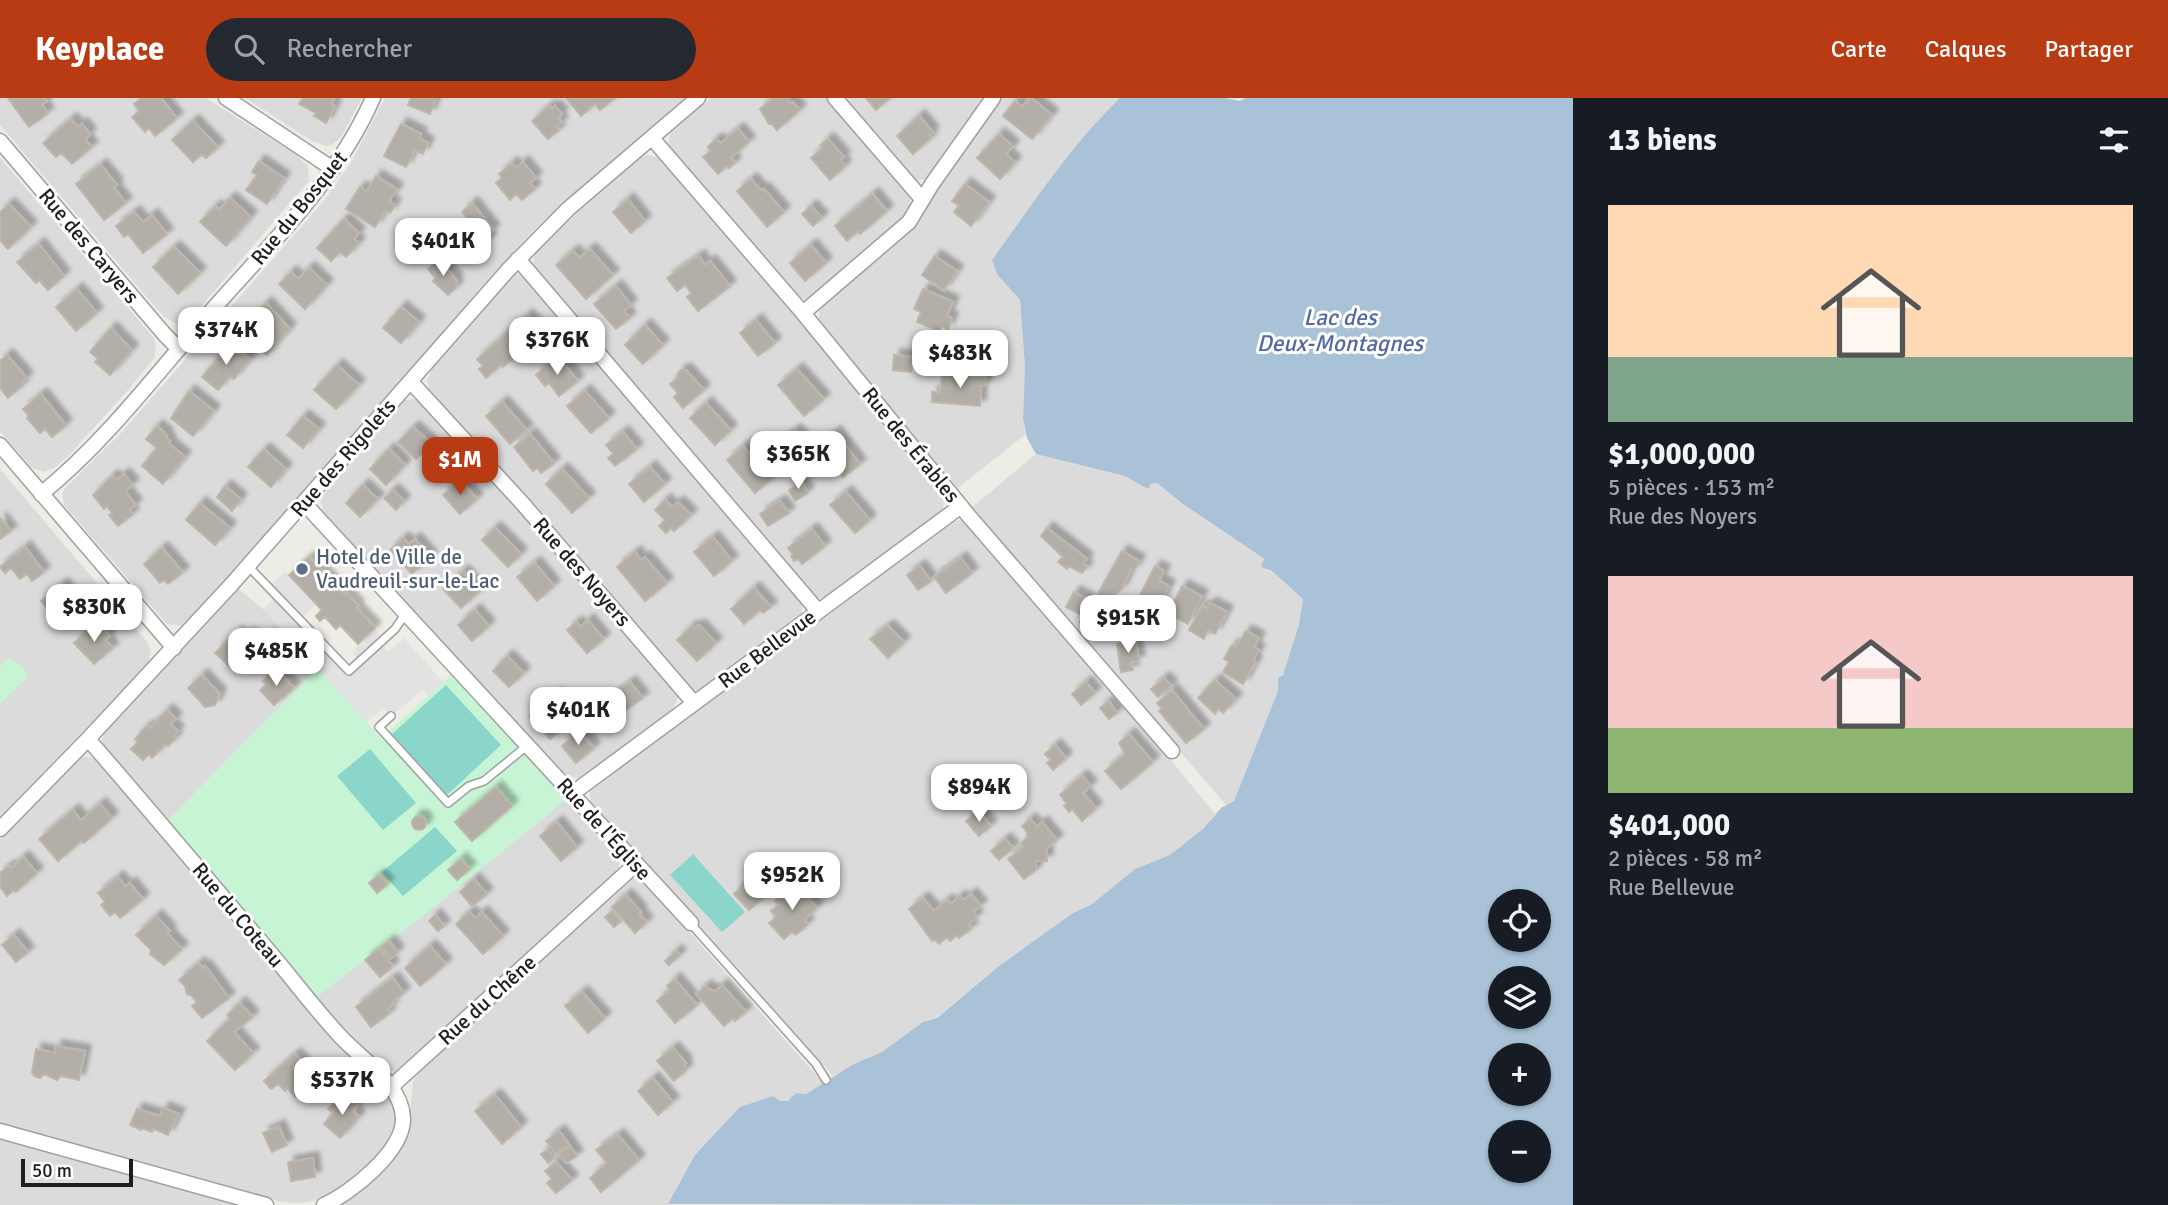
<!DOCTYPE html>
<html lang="fr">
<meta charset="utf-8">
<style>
body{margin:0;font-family:Signika,sans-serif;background:#242831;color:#f1f3f6;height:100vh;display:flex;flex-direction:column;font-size:26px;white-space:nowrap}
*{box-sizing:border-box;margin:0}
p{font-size:23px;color:#9ea1a6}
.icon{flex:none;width:38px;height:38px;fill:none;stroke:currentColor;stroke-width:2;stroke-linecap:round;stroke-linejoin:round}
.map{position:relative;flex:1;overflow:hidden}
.sheet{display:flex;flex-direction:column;background:#171b24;width:595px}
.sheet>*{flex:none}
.controls{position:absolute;left:1488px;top:791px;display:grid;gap:14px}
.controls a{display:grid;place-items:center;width:63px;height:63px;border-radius:50%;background:#171b24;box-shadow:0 2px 5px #0004;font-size:35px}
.scale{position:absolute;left:21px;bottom:18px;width:112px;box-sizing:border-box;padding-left:7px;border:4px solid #1e1e1e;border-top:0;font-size:19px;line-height:24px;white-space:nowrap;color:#1e1e1e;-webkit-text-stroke:5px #fff;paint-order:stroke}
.price{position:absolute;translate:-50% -60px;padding:0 16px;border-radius:14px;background:#fff;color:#222;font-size:23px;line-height:46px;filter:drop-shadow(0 2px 4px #0008)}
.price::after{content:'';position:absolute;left:50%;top:42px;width:21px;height:16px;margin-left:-10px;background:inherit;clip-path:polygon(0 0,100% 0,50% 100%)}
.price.active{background:#b83b13;color:#fff}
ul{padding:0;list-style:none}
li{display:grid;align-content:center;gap:14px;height:371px;padding:0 35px}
li span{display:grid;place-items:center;height:217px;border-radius:0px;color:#555}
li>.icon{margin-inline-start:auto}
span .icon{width:126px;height:126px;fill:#fffc;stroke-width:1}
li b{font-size:30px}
h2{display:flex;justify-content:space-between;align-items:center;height:84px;padding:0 35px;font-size:30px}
header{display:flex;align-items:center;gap:42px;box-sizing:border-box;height:98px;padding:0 35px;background:#b83b13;color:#fff}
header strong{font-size:33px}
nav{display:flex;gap:38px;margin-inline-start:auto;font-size:24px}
.search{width:490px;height:63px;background:#242831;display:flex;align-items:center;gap:18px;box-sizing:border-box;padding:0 24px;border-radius:38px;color:#9ea1a6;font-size:26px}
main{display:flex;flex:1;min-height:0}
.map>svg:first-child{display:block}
.residential{fill:#dcdbdb}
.park{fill:#c6f4d4}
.pitch{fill:#8ad6cb}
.parking{fill:#e2e2e2}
.water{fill:#a9c2d7;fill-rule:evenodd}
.building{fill:#b3afa8;stroke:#beb7a8;stroke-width:2;filter:url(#shadow)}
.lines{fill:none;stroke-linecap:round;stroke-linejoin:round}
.lane-casing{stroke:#9f9f9f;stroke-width:10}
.street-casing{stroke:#9f9f9f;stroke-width:17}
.lane{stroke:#fff;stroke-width:7}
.street{stroke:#fff;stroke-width:14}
.service-dot{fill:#5c6f8a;stroke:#fff;stroke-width:2.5}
.labels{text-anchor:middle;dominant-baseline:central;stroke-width:6;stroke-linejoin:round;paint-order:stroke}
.street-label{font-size:21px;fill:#1e1e1e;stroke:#fff}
.service-label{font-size:21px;fill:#4e5e75;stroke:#fff;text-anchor:start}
.water-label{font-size:23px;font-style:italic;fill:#5368a4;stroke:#fff}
</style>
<header>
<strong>Keyplace</strong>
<div class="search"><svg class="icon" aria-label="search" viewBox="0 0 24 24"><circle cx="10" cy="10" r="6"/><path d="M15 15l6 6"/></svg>Rechercher</div>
<nav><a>Carte</a><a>Calques</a><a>Partager</a></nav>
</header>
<main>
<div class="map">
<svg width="1573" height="1107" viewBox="0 0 1573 1107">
<defs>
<filter id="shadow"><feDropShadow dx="6" dy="-6" stdDeviation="2" flood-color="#0004"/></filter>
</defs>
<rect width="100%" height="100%" fill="#eeede5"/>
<path class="residential" d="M0 0H206L295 56 308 68 309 83 192 219 186 224 175 225 163 218 0 27Z
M245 0H362L341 39 332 47 326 48 312 43Z
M385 0H686L541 125 487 182 422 260 194 518 181 528 167 526 64 407 62 395 66 389 121 335 322 105 350 66Z
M711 0H828L906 92 910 98V112L906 120 808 202 799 200 667 49 670 36Z
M843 0H987L930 78 919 83 912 81Z
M1000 0H1120L1093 29 1055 77 992 162 997 176 1020 202 1025 269 1023 320 1026 336 958 390 823 230 819 220V213L822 207 903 139Z
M648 57 657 59 664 65 720 127 812 234 944 398 943 411 938 418 823 500 814 499 533 166 535 155 553 136 642 59Z
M0 60 153 239 156 246 155 259 129 291 70 356 56 369 44 374 32 370 0 333Z
M514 176H518L526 182 802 505V515L798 520 704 590 695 593 689 590 430 294 427 282 433 269Z
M413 301 419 304 457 342 679 597 674 610 665 619 580 681 568 678 559 670 323 413 320 402 323 397 404 302Z
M1036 356 1125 378 1146 390 1149 386 1157 385 1183 406 1264 462 1266 472 1272 473 1303 501 1299 526 1278 593 1234 703 1226 707 971 410Z
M0 371 148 545 151 555 148 565 140 575 0 718Z
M960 422 966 423 1170 661 1215 716 1204 730 1170 757 1135 771 1091 807 1073 815 999 868 936 920 923 924 882 954 833 978 595 710 590 703V691L950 424Z
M239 491 263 511 318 570 167 723 103 650 101 644 104 636Z
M86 658 99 663 332 940 391 1001 396 1015 397 1030 389 1045 374 1062 332 1095 319 1102 298 1105 281 1104 0 1027V741L79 661Z
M568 700 617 753 619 768 616 775 399 974 385 973 374 966 315 900 439 805Z
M633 780 644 784 664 805 823 985 806 996 796 995 789 1003H780L708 1044 695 1057 669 1107H335L387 1067 398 1055 409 1028 413 984 426 964 628 781Z
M0 1040 243 1107H0Z"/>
<path class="park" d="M9 559 22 569 28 579 0 606V568Z
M318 570 381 640 452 576 568 700 439 805 315 900 167 723Z"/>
<path class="pitch" d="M446 587 501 647 447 697 392 636Z
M370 651 416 705 383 732 337 678Z
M435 729 457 753 403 798 382 774Z
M693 756 745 814 722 834 670 777Z"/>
<path class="parking" d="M285 473 316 506 301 522 348 572 360 563 352 554 376 532 384 541 380 545 388 554 404 540 443 584 429 598 423 592 391 618 384 610 366 624 263 511 276 499 268 489Z"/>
<path class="water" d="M1120 0H1225L1240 3 1246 0H1573V1107L668 1106 695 1057 740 1009 773 998 780 1003H788L796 995 806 996 852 967 882 954 923 924 937 920 999 868 1073 815 1091 807 1135 771 1170 757 1204 730 1221 710 1234 703 1278 593V580L1283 577 1299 526 1303 501 1272 473 1261 469 1264 461 1183 406 1157 385 1150 386 1149 390H1146L1125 378 1036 356 1027 340 1023 320 1025 269 1020 202 997 176 992 162C1032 107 1071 47 1120 0ZM1500 803H1538V842H1500ZM1500 880H1538V919H1500ZM1500 957H1538V996H1500ZM1500 1034H1538V1073H1500Z"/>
<path class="building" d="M8 0H45L47 3 42 7 48 15 29 29Z
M142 0H161L177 20 155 38 149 30 145 34 132 19 139 13 134 6Z
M303 0H335L331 6 335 8 326 25 314 18 316 15 299 6Z
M411 0H436L430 16 408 7Z
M566 0H615L600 12 595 6 581 18Z
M773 0H789L787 2 788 4 790 6 792 4 800 12 777 32 772 26H769L760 11Z
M866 0H890L876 12Z
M1031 0 1052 17 1032 41 1003 18 1015 3 1022 9Z
M549 8 552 11 555 8 562 16 558 20 562 24 556 29 559 32 548 41 532 23Z
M919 18 933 34 929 37 931 40 913 56 897 38Z
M71 21 78 29 82 26 90 36 85 41 92 49 72 66 61 55 56 59 43 45Z
M193 23 218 49 206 60 202 56 193 64 172 42Z
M401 26 421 36 419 40 428 45 423 56 415 52 406 69 384 58Z
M738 31 749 44 731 60 735 65 729 70 727 68 718 76 703 59 711 53 708 49 716 41 721 45Z
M999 36 1013 48 1006 56 1015 64 1000 81 977 60Z
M828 41 844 59 840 62 845 68 830 82 811 60 823 50 820 47Z
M259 63 284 80 267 106 246 92 257 77 252 74Z
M523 64 536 80 530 85 535 91 522 102 516 96 510 102 496 85 502 80 499 76 512 65 516 70Z
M101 67 117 87 114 90 126 105 104 122 76 86Z
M376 78 397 91 389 103 395 107 390 115 385 112 375 129 346 111 360 89 367 93Z
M751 81 762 93 764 91 784 114 767 129 737 93Z
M965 86 989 104 971 128 954 114 959 108 952 103Z
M873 96 887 113 860 136 858 133 847 143 835 128Z
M230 100 251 119 226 148 200 124 215 108 219 112Z
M628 101 645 123 631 135 613 114Z
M472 105 494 132 488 136 491 140 478 151 466 136 468 134 464 128 470 123 462 114Z
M9 106 31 129 8 151 0 142V114Z
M811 108 822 120 813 128 802 116Z
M134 114 143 124 152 117 167 136 143 155 128 136 124 139 116 128Z
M344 121 359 135 354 141 359 145 346 159 340 154 331 163 317 150Z
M39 146 64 178 48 192 39 182 36 185 17 164Z
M811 147 826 165 805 183 790 165Z
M174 149 200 175 178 196 153 169Z
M590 151 613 177 586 201 556 167 573 153 579 160Z
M699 158 705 167 710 163 730 188 698 213 687 199 691 195 685 187 677 193 667 180Z
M935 158 957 173 944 192 922 177Z
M439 162 457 183 455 186 457 189 448 197 433 183 435 180 428 171Z
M309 170 327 187 305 211 279 186 291 174 298 181Z
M616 188 631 207 624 213 630 220 616 231 594 206Z
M77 191 97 215 76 233 56 209Z
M923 191 953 204 947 218 952 220 948 231 942 228 939 233 917 224 921 214 914 211Z
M266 205 290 231 267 257 249 241 248 236 252 232H256L264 224 255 216Z
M401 209 419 224 401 245 383 230Z
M527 217 542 234 503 269 501 267 486 280 479 271 483 268 477 261Z
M756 222 775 245 758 258 740 235Z
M645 227 663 247 643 266 625 247Z
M111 230 132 252 110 277 95 264 98 261 90 254Z
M230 245 250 261 234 281 230 278 218 292 202 279Z
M7 257 27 280 21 285 23 287 8 300 0 290V263Z
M894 257 913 259 911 274 893 272Z
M558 259 578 283 559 298 549 285 545 288 536 277Z
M337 267 359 287 336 311 314 292Z
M797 271 824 301 804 318 778 287Z
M681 272H686L704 292 683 310 674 299 678 295 670 286 678 279V275Z
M942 276 986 279 985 288H981L980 308 932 304V294L940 295Z
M189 293 214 313 193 338 171 320Z
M585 293 609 320 591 335 567 308Z
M41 296 66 327 52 339 45 331 40 335 27 320 29 318 23 311Z
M502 304 527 332 510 346 486 318Z
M706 305 731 332 715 347 690 320Z
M303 318 319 331 303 350 287 337Z
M157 328 167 337 165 339 170 343 168 345 185 359 163 386 142 368 157 350 146 341Z
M413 329 431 345 416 361 398 344Z
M795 332 807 346 794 357 781 343Z
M623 334 637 351 615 368 608 360 613 356 606 347Z
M835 334 860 366 843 379 818 347Z
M530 336 554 365 541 375 537 370 533 373 514 349Z
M743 348 772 381 755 395 727 362Z
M264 351 286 371 271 389 248 369Z
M389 351 405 367 386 387 370 371Z
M650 369 665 386 644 404 629 386Z
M562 371 589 400 572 415 546 386Z
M124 376 133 387 125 393 136 407 129 412 133 416 118 428 109 417 112 415 109 411 107 408 104 411 93 397 112 378 116 382Z
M460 382 477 401 460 416 443 397Z
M802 384 808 395 795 403 789 392Z
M363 387 378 401 360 419 346 405Z
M225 388 241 401 232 413 217 399Z
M393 392 404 403 396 412 384 400Z
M846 394 870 422 855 435 830 407Z
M665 402 672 409 678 404 691 417 674 433 671 430 666 435 659 428 665 422 655 412Z
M780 403 789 415 768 428 760 416Z
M200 405 230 430 215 447 186 422Z
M0 420 11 433 0 441Z
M495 430 521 456 508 469 482 442Z
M1047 430 1087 461 1083 466 1087 469 1082 475 1069 468 1067 471 1058 464 1063 459 1041 438Z
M812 431 825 448 802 466 798 461 794 463 791 458 793 457 788 450Z
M713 439 732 463 714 478 694 454Z
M403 440 409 446 415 441 431 459 412 476 390 452Z
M25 449 44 474 32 483 27 476 20 481 11 470 5 475 0 469Z
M162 450 183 474 168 486 164 482 160 485 144 466Z
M1122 453 1139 463 1134 472 1131 471 1122 491 1115 496 1113 495 1107 505 1096 499Z
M635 454 641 462 645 459 667 485 645 503 617 469Z
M309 459 345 497 347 496 358 508 356 510 375 530 358 546 340 527 336 531 325 519 320 523 316 518 322 512 289 477Z
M961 460 972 475 946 495 934 479Z
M535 465 554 488 537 503 517 479Z
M920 468 931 483 918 492 907 477Z
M1155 468 1164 473 1159 483 1169 488 1158 509 1139 499Z
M463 473 480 493 461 510 443 491Z
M62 486 74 500 71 503 79 512 66 523 60 516 56 520 41 503Z
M1182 488 1202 498 1188 526 1175 519 1177 517 1170 513Z
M754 490 771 509 763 515 760 512 744 526 731 511Z
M1074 494 1089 502 1081 517 1066 509Z
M1210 505 1227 514 1215 536 1208 532 1204 541 1189 532 1202 508 1207 510Z
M1089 509 1097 514 1089 529 1080 524Z
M475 512 489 528 472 543 458 527Z
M588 522 604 541 587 555 567 532 576 524 581 529Z
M93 527 100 535 104 531 110 538 105 542 113 550 94 566 74 545Z
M699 527 716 545 697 563 677 542 692 528 694 531Z
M888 528 904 544 888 560 870 541Z
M1246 533 1259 540 1254 549 1259 552 1253 562 1256 564 1243 586 1223 574 1229 564 1224 561 1232 547 1236 549Z
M237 534 243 540 248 535 257 544 231 570 215 555Z
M269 537 282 548 274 556 262 545Z
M1136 543 1139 563 1131 564 1133 572 1121 574 1117 546Z
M507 558 524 575 509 589 493 573Z
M280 574 294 590 274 607 260 592 266 587 263 583 269 577 272 580Z
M202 577 220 596 215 607 205 609 188 590Z
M1164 580 1171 588 1158 599 1151 591Z
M1215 582 1236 601 1223 615 1219 611 1215 616 1198 600Z
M630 584 643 600 614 620 609 613 605 616 599 608Z
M1086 584 1095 595 1081 607 1072 596Z
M1172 592 1204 631 1186 645 1159 613 1162 611 1157 605Z
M555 596 575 619 550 641 530 618Z
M1109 603 1117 615 1109 621 1100 610Z
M167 612 176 621 170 626 178 633 173 638 176 640 168 648 166 646 152 660 149 656 143 662 131 651 138 644 135 641 147 628 150 630Z
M579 633 594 650 576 665 562 648Z
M1129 636 1153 664 1121 691 1105 673 1125 656 1119 645Z
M1055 647 1066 660 1053 672 1047 665 1051 662 1045 656Z
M1082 678 1091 688 1083 695 1096 710 1082 723 1072 711 1069 714 1064 708 1067 706 1060 697Z
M984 687 995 700 981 712 970 699Z
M496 689 512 708 472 743 455 724Z
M100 706 112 720 84 745 81 743 58 763 39 741 73 712 81 722Z
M978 713 991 728 979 738 966 723Z
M412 725a7 7 0 1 1 14 0a7 7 0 1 1-14 0Z
M1030 721 1037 729 1042 724 1057 742 1047 750V763H1036V772L1024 781 1008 761 1024 749 1021 745 1027 740V734L1022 728Z
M557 724 577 749 561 763 540 738Z
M1005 741 1013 750 999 762 991 753Z
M23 759 37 775 16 794 14 792 7 798 0 789V775L9 768 11 770Z
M461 761 470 771 457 782 448 772Z
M379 777 388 786 377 795 369 785Z
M118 779 126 789 130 785 143 801 120 820 115 814 110 818 101 807 105 804 98 795Z
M474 781 487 796 472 808 460 794Z
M794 785 817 810 804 822 808 826 796 837 792 834 784 841 769 825 776 819 771 813 779 807 775 803Z
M749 786 763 800 749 812 734 796 741 789 744 791Z
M971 796 981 808 973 814 977 819 968 826 972 830 959 840 957 837 950 843 947 839 939 846 934 841 932 843 909 811 923 800 934 813 947 802 951 806 960 798 964 802Z
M626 797 641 814 639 816 647 824 635 835 612 809Z
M612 813 621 823 614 829 605 819Z
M469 814 475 820 482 814 503 838 483 856 456 826Z
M435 817 444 828 438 833 429 823Z
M156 818 170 833 167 835 182 851 164 867 150 856 151 852 136 837Z
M14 837 28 854 16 864 2 847Z
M389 843 398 854 391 860 381 849Z
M430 848 446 866 420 888 405 870Z
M379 851 393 868 380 879 365 862Z
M676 853 680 857 669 867 665 863Z
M199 865 203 870 205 868 229 900 202 920 192 908 197 904 191 897 187 896 185 888 179 882Z
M393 880 404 895 392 904 393 907 387 912 390 915 371 929 356 909Z
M675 881 697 907 675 925 657 903 670 892 667 888Z
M722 887 746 914 735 923 733 920 724 928 696 896 706 888 708 891 716 893Z
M582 894 605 920 588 935 565 908Z
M240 905 253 919 234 934 253 955 235 972 207 943 230 921 227 917Z
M56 948 85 953 79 982 61 978 57 982 44 976 40 980 34 978 32 974 36 951 55 955Z
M673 950 686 965 684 967 687 971 674 983 657 963Z
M295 956 305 967 303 968 307 973 303 977 310 985 295 999 287 990 285 993 278 986 271 991 264 983Z
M653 980 673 1004 658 1017 638 993Z
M495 997 521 1029 502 1046 475 1013Z
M351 999 359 1006 353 1013 359 1019 340 1040 324 1026 333 1015 328 1011 337 1000 344 1007Z
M163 1010 179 1016 168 1037 154 1031 152 1034 142 1030 141 1032 130 1027 137 1011 160 1018Z
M279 1028 287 1047 272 1054 263 1035Z
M559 1033 569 1046 556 1056 546 1043Z
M618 1037 639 1062 601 1094 590 1080 607 1065 596 1052Z
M570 1048 577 1058 566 1065 559 1056Z
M547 1052 554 1060 548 1065 541 1056Z
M313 1060 315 1079 291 1083 288 1064Z
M556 1064 572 1082 556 1095 547 1085 552 1081 545 1073Z"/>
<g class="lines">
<g class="lane-casing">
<path id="lane" d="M248 468 349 573 395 531 406 515
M391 618 379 629 448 705 469 688 484 683 528 647
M691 826 816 966 826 982"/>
</g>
<g class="street-casing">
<path id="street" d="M226 0 333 71
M835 0 922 101
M652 40 803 215 968 417 1172 653
M0 43 165 237 179 251
M518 161 818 513
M803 215 909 124 932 86 993 0
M411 284 523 406 694 605
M0 347 174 550
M41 396C103 346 153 280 205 220 266 150 335 86 373 0
M304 405 691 825
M88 641C149 711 208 782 268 852 292 880 314 910 340 938 361 961 402 986 403 1020 404 1053 351 1095 324 1107
M573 695 961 408
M0 731 88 641 232 486 508 172 568 111 698 0
M391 989 636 766
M0 1033 266 1107"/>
</g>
<use href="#lane" class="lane"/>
<use href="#street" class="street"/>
</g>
<circle class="service-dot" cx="302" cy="471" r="7"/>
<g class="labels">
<g class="street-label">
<text transform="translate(299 110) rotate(-51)">Rue du Bosquet</text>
<text transform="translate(89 148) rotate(50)">Rue des Caryers</text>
<text transform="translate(911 347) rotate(51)">Rue des Érables</text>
<text transform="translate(343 360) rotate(-49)">Rue des Rigolets</text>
<text transform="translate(582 474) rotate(49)">Rue des Noyers</text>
<text transform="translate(767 551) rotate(-37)">Rue Bellevue</text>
<text transform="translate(604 731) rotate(48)">Rue de l'Église</text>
<text transform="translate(238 817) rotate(50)">Rue du Coteau</text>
<text transform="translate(487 902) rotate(-42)">Rue du Chêne</text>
</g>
<g class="service-label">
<text x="316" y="459">Hotel de Ville de<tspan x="316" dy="24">Vaudreuil-sur-le-Lac</tspan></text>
</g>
<g class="water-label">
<text x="1340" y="219">Lac des<tspan x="1340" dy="26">Deux-Montagnes</tspan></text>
</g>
</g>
</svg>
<div class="controls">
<a><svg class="icon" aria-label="locate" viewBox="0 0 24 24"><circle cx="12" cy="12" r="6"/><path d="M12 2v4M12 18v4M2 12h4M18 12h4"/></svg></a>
<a><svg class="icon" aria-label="layers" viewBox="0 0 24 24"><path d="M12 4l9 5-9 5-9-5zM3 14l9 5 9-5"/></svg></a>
<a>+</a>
<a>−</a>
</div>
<div class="scale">50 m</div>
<b class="price" style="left:443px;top:180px">$401K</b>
<b class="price" style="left:226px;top:269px">$374K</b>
<b class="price" style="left:557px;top:279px">$376K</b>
<b class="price" style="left:960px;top:292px">$483K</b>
<b class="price" style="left:798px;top:393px">$365K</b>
<b class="price active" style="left:460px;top:399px">$1M</b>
<b class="price" style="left:94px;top:546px">$830K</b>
<b class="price" style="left:1128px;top:557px">$915K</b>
<b class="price" style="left:276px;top:590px">$485K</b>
<b class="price" style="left:578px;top:649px">$401K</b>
<b class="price" style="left:979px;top:726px">$894K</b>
<b class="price" style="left:792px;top:814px">$952K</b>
<b class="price" style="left:342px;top:1019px">$537K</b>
</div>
<section class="sheet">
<h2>13 biens<svg class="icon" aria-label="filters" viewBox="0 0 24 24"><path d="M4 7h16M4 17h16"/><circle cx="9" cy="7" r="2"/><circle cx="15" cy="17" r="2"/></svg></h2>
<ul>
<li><span style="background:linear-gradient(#ffd9b3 70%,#7fa58c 0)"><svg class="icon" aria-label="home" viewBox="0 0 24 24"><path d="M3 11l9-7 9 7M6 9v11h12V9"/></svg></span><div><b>$1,000,000</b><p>5 pièces · 153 m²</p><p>Rue des Noyers</p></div></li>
<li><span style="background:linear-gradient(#f6c9c9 70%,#8fb573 0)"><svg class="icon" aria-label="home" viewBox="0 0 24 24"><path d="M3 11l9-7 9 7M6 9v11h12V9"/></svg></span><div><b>$401,000</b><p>2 pièces · 58 m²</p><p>Rue Bellevue</p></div></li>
</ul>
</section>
</main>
